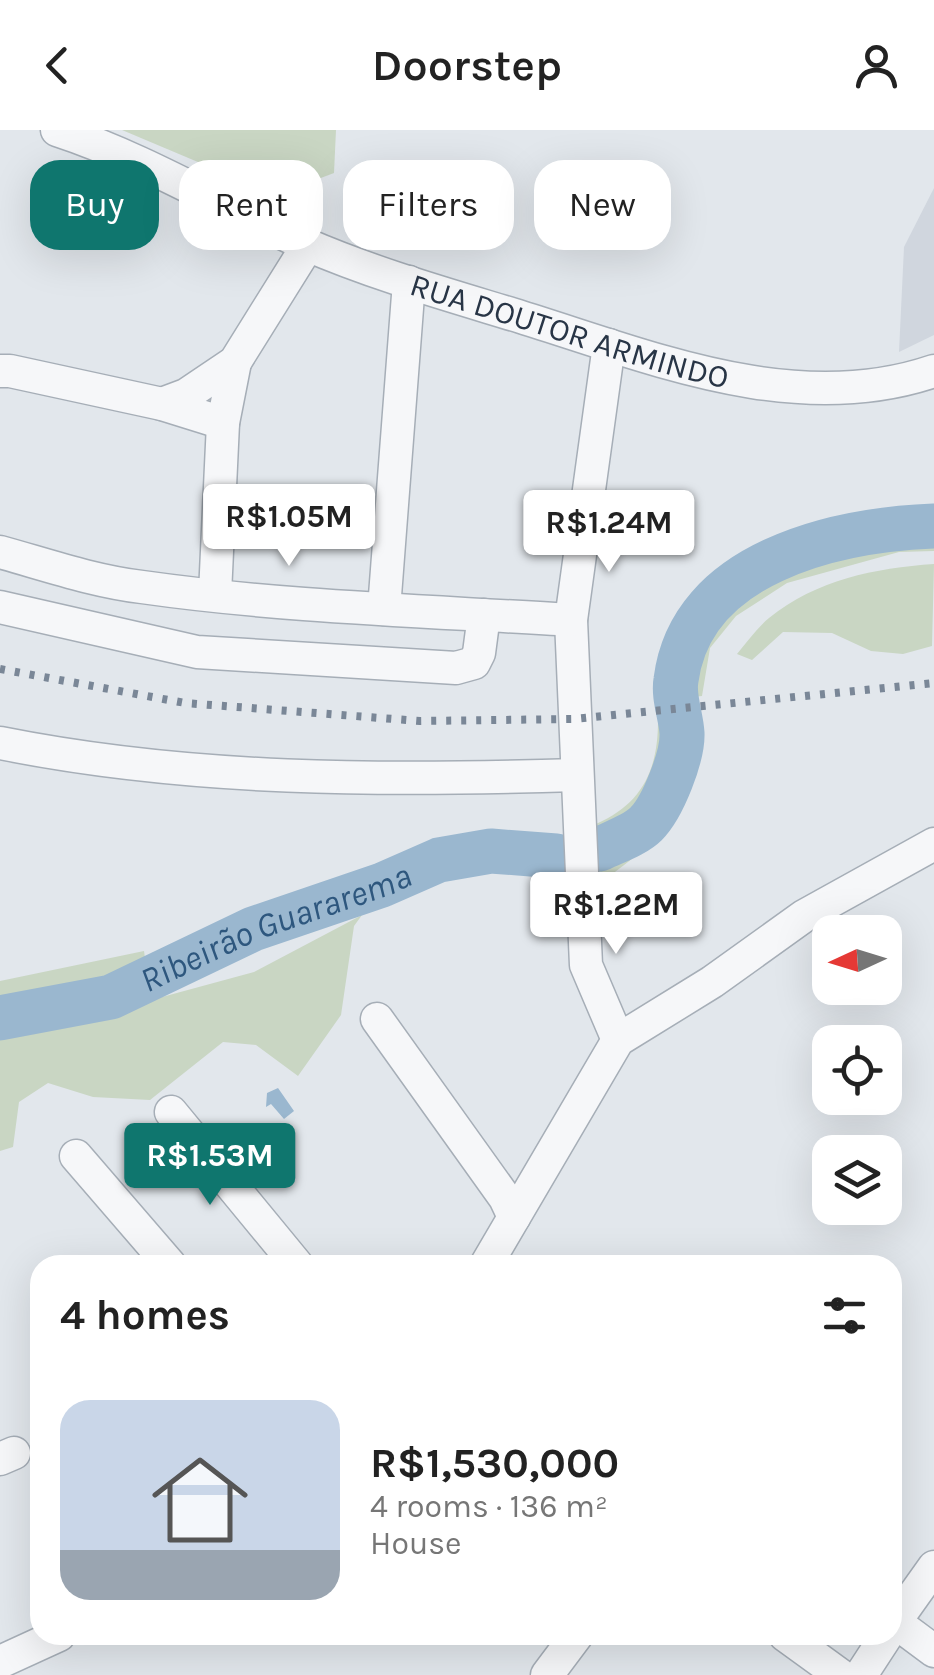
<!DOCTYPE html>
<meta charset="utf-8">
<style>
body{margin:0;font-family:Karla,sans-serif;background:#f2f2f2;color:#222;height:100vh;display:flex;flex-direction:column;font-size:38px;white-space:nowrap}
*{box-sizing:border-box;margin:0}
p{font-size:32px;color:#767676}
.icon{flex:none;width:55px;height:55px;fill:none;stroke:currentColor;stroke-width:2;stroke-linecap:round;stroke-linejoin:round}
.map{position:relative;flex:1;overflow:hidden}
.drawer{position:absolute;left:30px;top:1125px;width:872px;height:390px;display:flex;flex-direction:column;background:#fff;border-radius:30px;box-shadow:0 10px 40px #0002}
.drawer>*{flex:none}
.banner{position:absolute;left:30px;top:30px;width:875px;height:90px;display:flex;gap:20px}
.needle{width:65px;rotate:266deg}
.buttons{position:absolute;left:812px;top:785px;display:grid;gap:20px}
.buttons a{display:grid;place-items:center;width:90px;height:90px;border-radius:20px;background:#fff;box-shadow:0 10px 40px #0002;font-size:50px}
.price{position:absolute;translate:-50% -85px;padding:0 22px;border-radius:10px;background:#fff;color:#222;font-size:32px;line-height:65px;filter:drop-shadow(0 2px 5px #0008)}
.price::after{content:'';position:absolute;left:50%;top:60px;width:30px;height:22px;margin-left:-15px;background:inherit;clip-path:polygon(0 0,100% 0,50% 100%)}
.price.active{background:#0f766e;color:#fff}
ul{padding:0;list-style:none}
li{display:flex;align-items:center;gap:30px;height:250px;padding:0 30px}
li span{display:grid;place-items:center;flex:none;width:280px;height:200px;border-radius:30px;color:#555}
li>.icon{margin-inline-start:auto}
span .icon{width:120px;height:120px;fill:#fffc;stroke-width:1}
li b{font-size:42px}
h2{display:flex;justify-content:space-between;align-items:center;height:120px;padding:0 30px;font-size:42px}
.tag{padding:0 35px;border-radius:30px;background:#fff;box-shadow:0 10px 40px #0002;font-size:35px;line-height:90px}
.tag.active{background:#0f766e;color:#fff}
header{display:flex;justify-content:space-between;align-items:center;height:130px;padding:0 30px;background:#fff;font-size:45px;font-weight:600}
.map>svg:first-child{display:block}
.built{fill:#d0d6de}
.green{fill:#c9d6c3}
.water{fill:#9ab7cf}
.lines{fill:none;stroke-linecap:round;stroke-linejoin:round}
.river{stroke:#9ab7cf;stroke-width:45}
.minor-casing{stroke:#a6aeb7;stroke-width:35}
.minor{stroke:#f6f7f9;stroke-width:32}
.rail{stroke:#7a8797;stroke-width:8;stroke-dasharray:5 10;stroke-linecap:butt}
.labels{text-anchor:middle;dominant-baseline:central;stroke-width:9;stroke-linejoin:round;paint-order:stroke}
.street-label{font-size:32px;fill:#283546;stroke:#f2f5f9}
.water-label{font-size:35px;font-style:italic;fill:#2e577e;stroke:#f2f5f9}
</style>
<header><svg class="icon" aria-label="back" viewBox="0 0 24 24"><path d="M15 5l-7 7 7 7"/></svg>Doorstep<svg class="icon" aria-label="person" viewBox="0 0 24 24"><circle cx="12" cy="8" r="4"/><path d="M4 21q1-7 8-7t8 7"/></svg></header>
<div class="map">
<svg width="934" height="1545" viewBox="0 0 934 1545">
<rect width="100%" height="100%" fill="#e2e7ec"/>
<path class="built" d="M934 58V205L899 222 904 117Z"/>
<path class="green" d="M122 0H336L334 43 276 65Z
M934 378V421L899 422 787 453 736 486 710 518 702 566 658 571C668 531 680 491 706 458 716 446 736 436 750 428 809 396 868 380 934 378Z
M934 434 932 516 903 524 871 521 832 503 783 502 752 530 737 524C747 512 757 498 769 488 816 450 875 438 934 434Z
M701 586C690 680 670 704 594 757L596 694C642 674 658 640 658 591Z
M362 785 354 796 341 885 298 946 256 915 223 912 150 970 93 967 48 953 19 972 13 1017 0 1021V851L144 821 151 870 254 842Z"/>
<path class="water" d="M278 958 294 981 284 989 271 974 266 977 267 963Z"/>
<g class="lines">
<g class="river">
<path d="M600 719C614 712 635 705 646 694 663 677 683 626 682 603 681 586 673 567 676 550 691 432 835 400 934 396"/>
<path id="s1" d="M0 888 111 867 253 799 382 755 439 730 491 721 556 726"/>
</g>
<g class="minor-casing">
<g id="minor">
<path id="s2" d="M57 0C143 28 222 76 305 114 374 144 449 165 521 187 653 228 796 288 934 241"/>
<path d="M609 215 571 490 586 835 618 910"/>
<path d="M0 241H10L162 274 223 293"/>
<path d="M162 274 186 265 235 232 308 115"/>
<path d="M0 422C47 435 93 451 142 457 283 477 428 481 571 490"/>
<path d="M215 464 223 293 235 232"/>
<path d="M0 477 197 522 456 538 474 533 479 523 484 485"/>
<path d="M384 479 409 152"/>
<path d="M0 613C190 651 384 651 577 645"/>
<path d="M377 889 505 1068 514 1087"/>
<path d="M171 982 297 1135"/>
<path d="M76 1026 170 1135"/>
<path d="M486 1135 618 910 712 852 804 786 934 714"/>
<path d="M0 1329 14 1323"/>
<path d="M895 1492 934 1521"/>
<path d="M892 1496 934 1437"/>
<path d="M785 1505 840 1545"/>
<path d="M0 1532 59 1505"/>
<path d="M547 1545 577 1505"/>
<path d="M861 1545 887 1505"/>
</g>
</g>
<use href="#minor" class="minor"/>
<path class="rail" d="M0 539 185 573 420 591 574 589 934 553"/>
</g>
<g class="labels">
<g class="street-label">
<text stroke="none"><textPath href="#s2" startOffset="552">RUA DOUTOR ARMINDO</textPath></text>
</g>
<g class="water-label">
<text stroke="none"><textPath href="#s1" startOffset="292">Ribeirão Guararema</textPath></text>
</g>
</g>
</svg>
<div class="buttons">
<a><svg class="needle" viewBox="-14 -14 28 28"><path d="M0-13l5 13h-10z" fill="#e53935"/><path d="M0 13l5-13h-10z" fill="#767676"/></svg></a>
<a><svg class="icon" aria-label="locate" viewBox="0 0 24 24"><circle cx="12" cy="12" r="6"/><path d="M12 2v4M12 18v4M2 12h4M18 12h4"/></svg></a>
<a><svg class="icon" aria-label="layers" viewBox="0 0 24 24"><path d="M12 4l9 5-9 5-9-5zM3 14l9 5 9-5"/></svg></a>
</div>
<b class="price" style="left:289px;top:439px">R$1.05M</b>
<b class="price" style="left:609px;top:445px">R$1.24M</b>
<b class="price" style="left:616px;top:827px">R$1.22M</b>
<b class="price active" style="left:210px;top:1078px">R$1.53M</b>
<div class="banner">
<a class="tag active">Buy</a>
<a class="tag">Rent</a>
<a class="tag">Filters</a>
<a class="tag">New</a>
</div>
<section class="drawer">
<h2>4 homes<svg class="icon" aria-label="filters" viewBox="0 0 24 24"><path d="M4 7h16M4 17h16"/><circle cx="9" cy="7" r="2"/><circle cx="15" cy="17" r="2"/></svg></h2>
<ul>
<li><span style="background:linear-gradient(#c9d6e8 75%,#9aa5b1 0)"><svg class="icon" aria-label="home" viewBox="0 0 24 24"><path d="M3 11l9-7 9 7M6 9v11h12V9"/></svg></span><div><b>R$1,530,000</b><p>4 rooms · 136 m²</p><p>House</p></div></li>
</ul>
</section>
</div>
